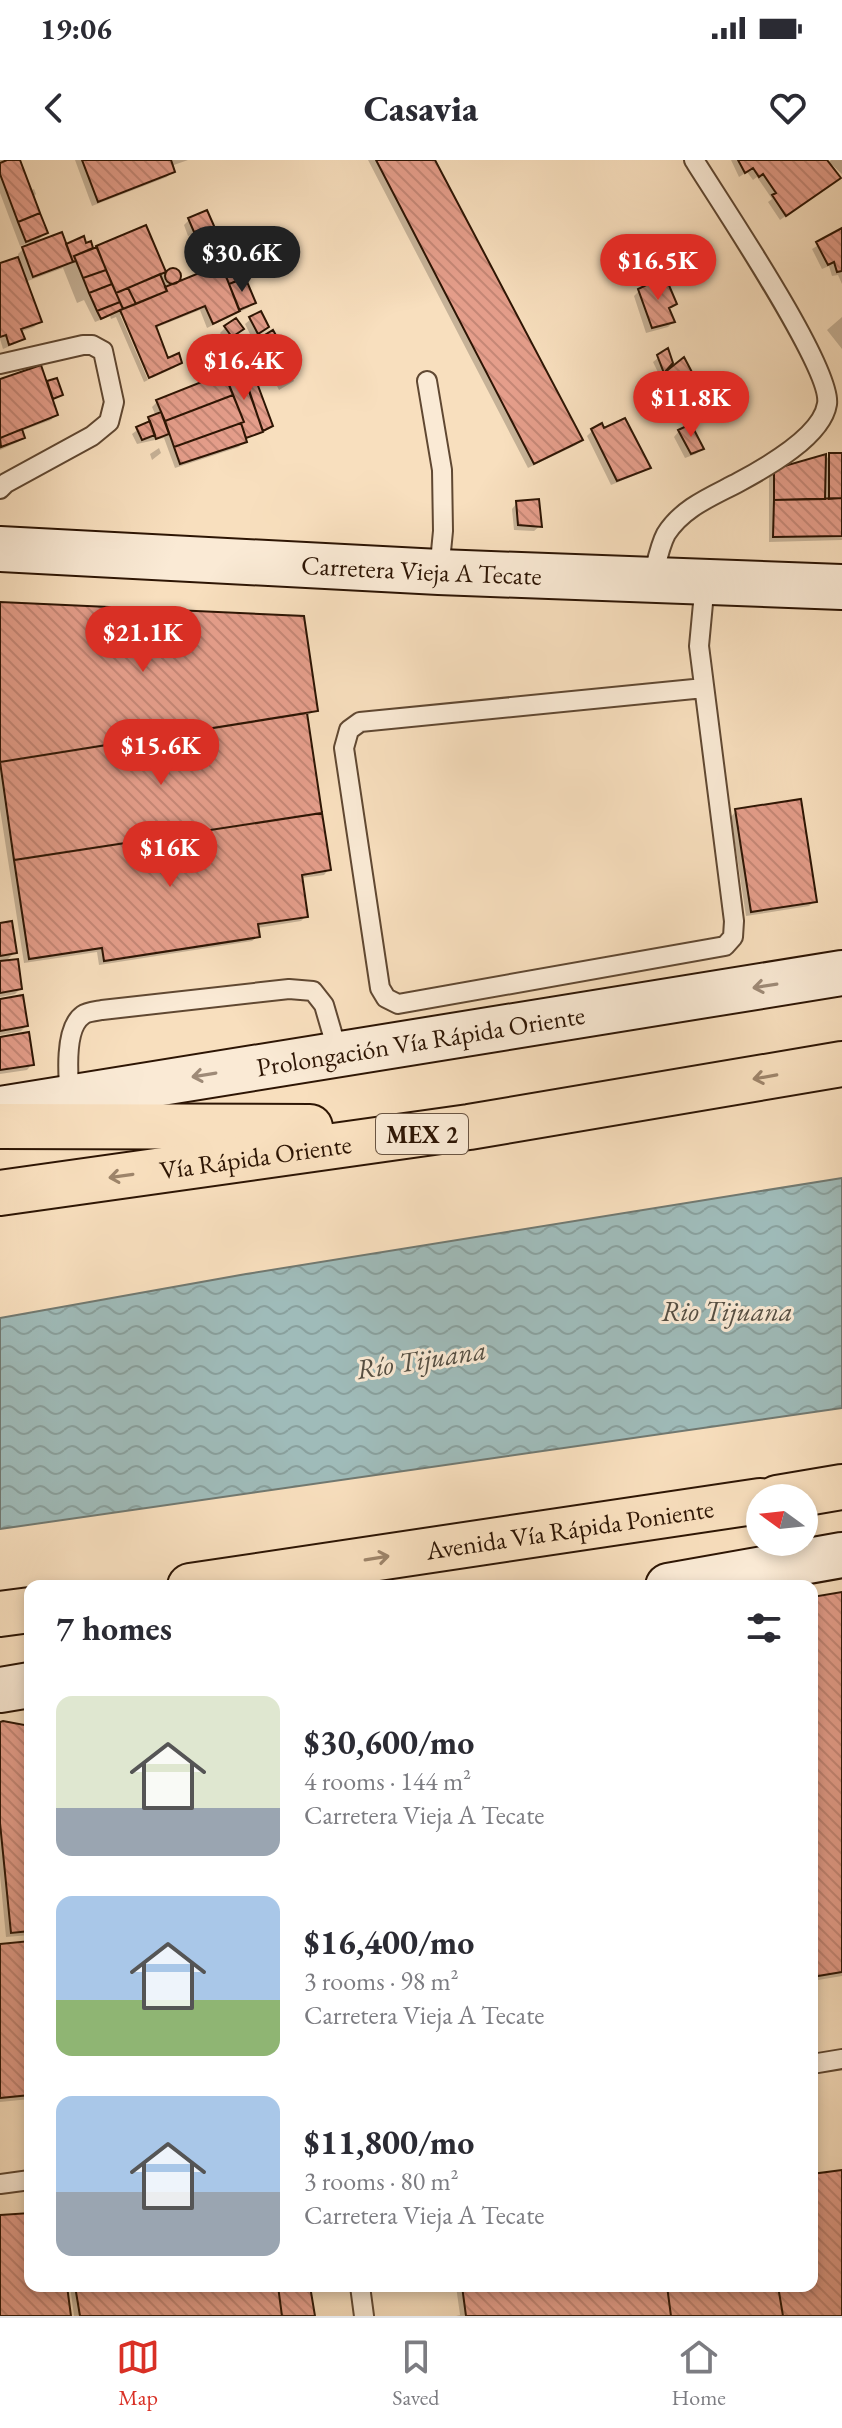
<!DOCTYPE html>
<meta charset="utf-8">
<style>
body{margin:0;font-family:"EB Garamond",serif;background:#f7f7f7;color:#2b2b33;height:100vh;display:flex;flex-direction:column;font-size:30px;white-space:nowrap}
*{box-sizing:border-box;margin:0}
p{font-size:26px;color:#7c7c81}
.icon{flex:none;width:44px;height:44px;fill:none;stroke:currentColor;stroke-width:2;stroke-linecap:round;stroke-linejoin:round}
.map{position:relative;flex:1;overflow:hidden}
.side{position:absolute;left:24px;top:1420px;width:794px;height:712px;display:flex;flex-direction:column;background:#fff;border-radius:16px;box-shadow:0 4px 12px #0003}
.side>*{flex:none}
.needle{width:52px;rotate:285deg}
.controls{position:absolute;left:746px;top:1324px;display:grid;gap:16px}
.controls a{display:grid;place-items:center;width:72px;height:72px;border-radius:50%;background:#fff;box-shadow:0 4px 12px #0003;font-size:40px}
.price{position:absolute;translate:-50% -68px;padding:0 18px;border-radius:28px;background:#d93025;color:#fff;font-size:26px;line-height:52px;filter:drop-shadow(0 2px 4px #0008)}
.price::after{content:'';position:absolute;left:50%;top:48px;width:24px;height:18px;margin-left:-12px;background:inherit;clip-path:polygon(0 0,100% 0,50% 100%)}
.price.active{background:#222;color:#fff}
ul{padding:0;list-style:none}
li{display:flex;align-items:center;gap:24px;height:200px;padding:0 32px}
li span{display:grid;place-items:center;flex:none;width:224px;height:160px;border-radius:16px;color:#555}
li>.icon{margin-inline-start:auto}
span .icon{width:96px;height:96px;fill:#fffc;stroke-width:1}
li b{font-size:34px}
h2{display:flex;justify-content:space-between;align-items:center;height:96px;padding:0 32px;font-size:34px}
.status{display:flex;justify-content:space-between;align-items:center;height:56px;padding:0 40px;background:#fff;direction:ltr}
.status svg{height:22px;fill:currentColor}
header{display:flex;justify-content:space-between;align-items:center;height:104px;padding:0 32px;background:#fff;font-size:36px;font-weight:800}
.dock{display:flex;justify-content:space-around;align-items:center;height:112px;border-top:2px solid #e1e1e2;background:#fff;font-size:22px;color:#7c7c81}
.dock a{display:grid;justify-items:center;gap:4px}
.dock .active{color:#d93025}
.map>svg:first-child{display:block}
.water{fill:url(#water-waves);stroke:#717971;stroke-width:2}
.shadow{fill:#0003}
.building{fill:url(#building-back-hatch);stroke:#2d1504;stroke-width:2}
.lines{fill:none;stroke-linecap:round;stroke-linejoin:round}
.lane-casing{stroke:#604832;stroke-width:22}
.secondary-casing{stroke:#2d1504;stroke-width:48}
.highway-casing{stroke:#2d1504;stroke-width:48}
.lane{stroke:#faead5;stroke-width:18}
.secondary{stroke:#faead5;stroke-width:44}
.highway{stroke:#f8dfbe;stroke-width:44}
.oneway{stroke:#9e8a77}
.oneway2{stroke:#9d846a}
.labels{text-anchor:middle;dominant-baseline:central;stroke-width:6;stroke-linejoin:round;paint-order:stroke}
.shield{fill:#faead5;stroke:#6a5543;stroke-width:2}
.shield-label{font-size:24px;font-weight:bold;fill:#2d1504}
.street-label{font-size:26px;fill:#2d1504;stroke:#faead5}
.water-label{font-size:28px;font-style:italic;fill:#554f43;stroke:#faead5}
</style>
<div class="status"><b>19:06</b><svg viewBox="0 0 49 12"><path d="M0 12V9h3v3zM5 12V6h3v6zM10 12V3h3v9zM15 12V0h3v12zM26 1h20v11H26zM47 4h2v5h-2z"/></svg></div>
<header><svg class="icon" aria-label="back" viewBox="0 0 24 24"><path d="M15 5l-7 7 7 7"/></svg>Casavia<svg class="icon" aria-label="heart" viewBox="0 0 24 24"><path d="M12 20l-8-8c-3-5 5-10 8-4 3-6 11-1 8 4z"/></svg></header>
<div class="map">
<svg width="842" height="2156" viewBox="0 0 842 2156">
<defs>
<pattern id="water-waves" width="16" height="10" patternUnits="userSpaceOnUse" patternTransform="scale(2)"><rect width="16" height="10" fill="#9fbbb9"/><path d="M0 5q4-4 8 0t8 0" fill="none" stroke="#89a09d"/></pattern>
<pattern id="building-back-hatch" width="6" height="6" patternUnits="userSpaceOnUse" patternTransform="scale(2)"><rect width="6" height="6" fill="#e59e8b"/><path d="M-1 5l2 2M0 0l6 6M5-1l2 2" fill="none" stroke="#c58776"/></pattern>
</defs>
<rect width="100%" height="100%" fill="#f8dfbe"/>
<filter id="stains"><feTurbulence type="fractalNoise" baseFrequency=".0025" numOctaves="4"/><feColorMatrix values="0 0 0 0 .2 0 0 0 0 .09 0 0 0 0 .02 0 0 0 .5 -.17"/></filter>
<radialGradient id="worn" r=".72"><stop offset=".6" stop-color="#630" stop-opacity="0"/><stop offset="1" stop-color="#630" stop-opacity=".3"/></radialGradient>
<path class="water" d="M842 1018V1248L0 1369V1158L246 1114Z"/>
<path class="shadow" d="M0 0H17L29 31 34 29 36 34 32 38 46 73 34 84 65 86 90 84 92 90 145 67 165 114 176 110 180 123 207 112 191 75 188 76 184 65 189 60 206 53 228 103 254 142 248 148 207 168 200 150 155 168 167 201 180 203 174 208 152 218 124 155H120L148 220 144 222 116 157 111 159 110 156 95 162 84 140 77 143 63 108 25 122 39 162 34 167 20 172 23 178 17 183 3 189 0 179V105L19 98 18 94 29 83 20 86 0 33Z
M75 0H188L171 6 172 11 167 17 92 46Z
M368 0H433L581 280 576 285 528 308Z
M731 0H824L833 23 780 60 768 42 772 39 757 17 753 20 747 12 739 17Z
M831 0H842V14L829 2Z
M842 71V124L838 115 832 116 829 106 822 109 812 89Z
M677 115 678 120 667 127 675 143 668 150 673 162 668 167 646 173 634 136 639 131 666 123Z
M842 157V189L827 170Z
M251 159 267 167 252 178 245 164Z
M226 167 237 174 226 181 220 173Z
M264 177 279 186 272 193 269 188 264 191 259 183Z
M285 191 295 210 291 214 294 221 279 230 277 226 285 219 274 202Z
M667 191 672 206 683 200 686 221 669 235 653 202Z
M239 208 246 228 270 266 265 271 244 280 239 287 175 308 164 278 137 284 132 274 156 256 152 247 158 241Z
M55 220 61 235 51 242 56 254 51 260 21 271 23 277 18 282 0 290V221L45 224Z
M592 271 649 307 643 312 611 325 587 276Z
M679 271 701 289 696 294 685 298 674 277Z
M159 288 161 293 152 300 150 294Z
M830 295H842V380L769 382V317L775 311 823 302Z
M517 343 540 366 534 371 514 370 512 349Z
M0 443 316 550 305 557 329 709 324 715 301 718 306 756 301 761 257 768 258 776 252 781 99 805 97 792 24 803 0 649Z
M736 651 815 741 809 746 746 756 731 657Z
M0 765 14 793 4 803 20 829 15 834 0 837Z
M0 841 26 866 21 871 0 875Z
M0 879 32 904 27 910 0 914Z
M842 1434V1816L812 1821V1439Z
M0 1564 30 1568V1775L6 1777 0 1715Z
M30 1783V1939L0 1942V1786Z
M842 2012V2156H456L460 2155 456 2126H812V2016Z
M70 2126H308L313 2156H74Z"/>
<path class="building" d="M7 0H20L40 53 18 62 0 14V3Z
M82 0H171L175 12 98 42Z
M376 0H435L583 280 534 304Z
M738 0H827L841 18 786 56 772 35 776 33 763 14 759 17 753 8 745 13Z
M207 50 229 100 212 108 197 71 194 72 188 58Z
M40 53 48 73 26 82 18 62Z
M146 65 166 112 116 133 96 86Z
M842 68V111L837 112 834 102 828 105 816 82Z
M62 72 73 102 33 117 22 87Z
M84 76 86 83 91 81 93 88 74 96 76 101 73 102 66 84Z
M97 87 106 110 83 118 74 96Z
M18 97 42 162 21 169 25 179 9 185 6 175 0 177V103Z
M234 98 243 119 229 124 221 104Z
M221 104 240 151 213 164 205 146 156 166 168 198 179 193 182 203 149 218 120 150 167 131 165 127Z
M165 116a8 8 0 1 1 16 0a8 8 0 1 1-16 0Z
M106 110 112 124 89 133 83 118Z
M160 114 167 131 136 144 128 128Z
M665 116 677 144 669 148 675 162 652 168 638 129Z
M245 117 256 143 239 150 229 124Z
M112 124 120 142 97 151 89 133Z
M128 128 136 144 123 149 116 133Z
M120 142 123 149 101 159 97 151Z
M261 151 269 167 258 174 249 157Z
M236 158 244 169 232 177 224 166Z
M273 170 282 186 278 190 275 184 269 187 263 176Z
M286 188 294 204 285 207 278 195Z
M668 188 673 203 664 213 657 195Z
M684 197 694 216 674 232 664 213Z
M41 205 58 255 0 278V219Z
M241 206 263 272 246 278 241 263 244 262 224 212Z
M224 213 233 235 165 261 156 240Z
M57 218 63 235 53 239 47 221Z
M257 223 273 266 263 271 247 226Z
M233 235 244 262 174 287 165 261Z
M161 252 169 274 156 279 148 257Z
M625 258 651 308 617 321 591 269 602 263 604 268Z
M150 261 155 275 142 280 136 267Z
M241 263 247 282 180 304 174 287Z
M691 264 704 289 691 294 678 270Z
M22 269 25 278 1 287 0 278Z
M829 293H842V338L829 339Z
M826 294 825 339 774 340V309Z
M842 338V376L773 377 774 340Z
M539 339 542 367 518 365 516 341Z
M0 442 304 456 318 551 0 602Z
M307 553 322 653 14 700 0 602Z
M801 639 817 742 751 752 735 649Z
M322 653 331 710 302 715 308 757 258 764 260 777 104 801 102 788 29 799 14 700Z
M12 761 17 793 0 796V763Z
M18 799 22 829 0 833V801Z
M23 835 28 866 0 871V839Z
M29 872 34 905 0 910V877Z
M842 1432V1812L812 1817V1437Z
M3 1561 30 1566V1771L11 1773 0 1663V1562Z
M30 1781V1935L0 1938V1784Z
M842 2010V2156H783L778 2126H812V2014Z
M30 2053V2126H67L71 2156H0V2055Z
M75 2126H278L282 2156H80Z
M278 2126H310L315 2156H282Z
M462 2126H667L671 2156H466Z
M667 2126H778L783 2156H671Z"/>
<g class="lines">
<g class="lane-casing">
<path id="lane" d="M0 204 83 185H92L103 191 114 242 109 262 92 276 6 323 0 329
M427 221 442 310 443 371 439 412
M652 421C656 406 659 387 666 374 683 347 713 336 739 322 767 307 822 276 827 244 833 209 718 39 694 0
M704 528 360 562 349 570 344 588 380 828 386 838 398 844 725 786 733 777 734 761 699 486 705 422
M70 938C68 917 64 868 83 855 87 852 97 851 102 850L289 829 313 831 324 845 338 893
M812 1904 842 1899
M0 2024 30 2020
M360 2126 364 2156"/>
</g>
<g class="secondary-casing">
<g id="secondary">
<path id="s1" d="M0 389 439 412 842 427"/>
<path id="s2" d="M0 949 842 813"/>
<path d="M668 1426 842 1395"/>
<path d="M0 1530 30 1525"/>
</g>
</g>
<g class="highway-casing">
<g id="highway">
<path d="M0 966 310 967"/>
<path id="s3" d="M0 1033 469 967 842 904"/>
<path d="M777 1338 842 1327"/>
<path id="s4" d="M190 1426 760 1341"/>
<path d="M0 1454 30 1450"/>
</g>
</g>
<use href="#lane" class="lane"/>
<use href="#secondary" class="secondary"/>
<use href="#highway" class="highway"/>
</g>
<defs><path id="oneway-shaft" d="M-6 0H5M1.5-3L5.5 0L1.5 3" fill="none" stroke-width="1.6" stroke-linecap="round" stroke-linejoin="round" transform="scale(2)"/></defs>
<g class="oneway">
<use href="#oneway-shaft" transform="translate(765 826) rotate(171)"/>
<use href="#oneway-shaft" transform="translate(204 915) rotate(171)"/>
</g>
<g class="oneway2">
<use href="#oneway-shaft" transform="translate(765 917) rotate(170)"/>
<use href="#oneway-shaft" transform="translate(121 1016) rotate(172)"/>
<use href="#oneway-shaft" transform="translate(377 1398) rotate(-9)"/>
</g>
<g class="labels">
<rect class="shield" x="376" y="954" width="92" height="40" rx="6"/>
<g class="shield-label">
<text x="422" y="974">MEX 2</text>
</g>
<g class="street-label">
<text stroke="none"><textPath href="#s1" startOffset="422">Carretera Vieja A Tecate</textPath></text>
<text stroke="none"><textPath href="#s2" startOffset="426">Prolongación Vía Rápida Oriente</textPath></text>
<text stroke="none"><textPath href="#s3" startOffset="258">Vía Rápida Oriente</textPath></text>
<text stroke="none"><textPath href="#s4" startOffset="384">Avenida Vía Rápida Poniente</textPath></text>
</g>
<g class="water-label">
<text x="727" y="1151">Rio Tijuana</text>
<text transform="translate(421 1199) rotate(-9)">Río Tijuana</text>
</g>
</g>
<rect width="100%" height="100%" filter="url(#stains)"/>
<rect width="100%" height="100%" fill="url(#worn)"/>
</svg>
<div class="controls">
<a><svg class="needle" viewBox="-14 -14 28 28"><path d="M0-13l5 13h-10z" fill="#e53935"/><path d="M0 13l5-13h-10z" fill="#7c7c81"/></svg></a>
</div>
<b class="price active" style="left:242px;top:134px">$30.6K</b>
<b class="price" style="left:658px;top:142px">$16.5K</b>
<b class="price" style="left:244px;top:242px">$16.4K</b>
<b class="price" style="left:691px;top:279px">$11.8K</b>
<b class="price" style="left:143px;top:514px">$21.1K</b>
<b class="price" style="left:161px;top:627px">$15.6K</b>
<b class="price" style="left:170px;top:729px">$16K</b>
<section class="side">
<h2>7 homes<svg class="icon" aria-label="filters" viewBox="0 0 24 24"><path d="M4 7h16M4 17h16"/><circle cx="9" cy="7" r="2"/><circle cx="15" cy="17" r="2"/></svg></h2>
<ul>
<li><span style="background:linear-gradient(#dfe7d0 70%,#9aa5b1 0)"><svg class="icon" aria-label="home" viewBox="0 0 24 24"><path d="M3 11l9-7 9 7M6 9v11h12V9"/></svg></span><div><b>$30,600/mo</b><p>4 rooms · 144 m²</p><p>Carretera Vieja A Tecate</p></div></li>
<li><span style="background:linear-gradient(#a9c7e8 65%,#8fb573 0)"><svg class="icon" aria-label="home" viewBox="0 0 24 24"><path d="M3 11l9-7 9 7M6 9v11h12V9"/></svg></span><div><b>$16,400/mo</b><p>3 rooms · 98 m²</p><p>Carretera Vieja A Tecate</p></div></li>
<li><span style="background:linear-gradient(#a9c7e8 60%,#9aa5b1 0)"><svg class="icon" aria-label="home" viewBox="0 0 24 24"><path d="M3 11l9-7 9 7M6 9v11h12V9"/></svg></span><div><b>$11,800/mo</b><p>3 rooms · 80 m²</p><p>Carretera Vieja A Tecate</p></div></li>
</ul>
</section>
</div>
<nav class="dock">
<a class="active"><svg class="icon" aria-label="map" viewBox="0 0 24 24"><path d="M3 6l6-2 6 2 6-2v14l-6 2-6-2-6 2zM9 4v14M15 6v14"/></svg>Map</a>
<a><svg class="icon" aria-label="saved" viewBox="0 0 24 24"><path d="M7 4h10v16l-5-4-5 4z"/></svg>Saved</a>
<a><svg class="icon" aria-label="home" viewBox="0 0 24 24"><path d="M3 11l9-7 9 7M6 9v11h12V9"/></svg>Home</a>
</nav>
